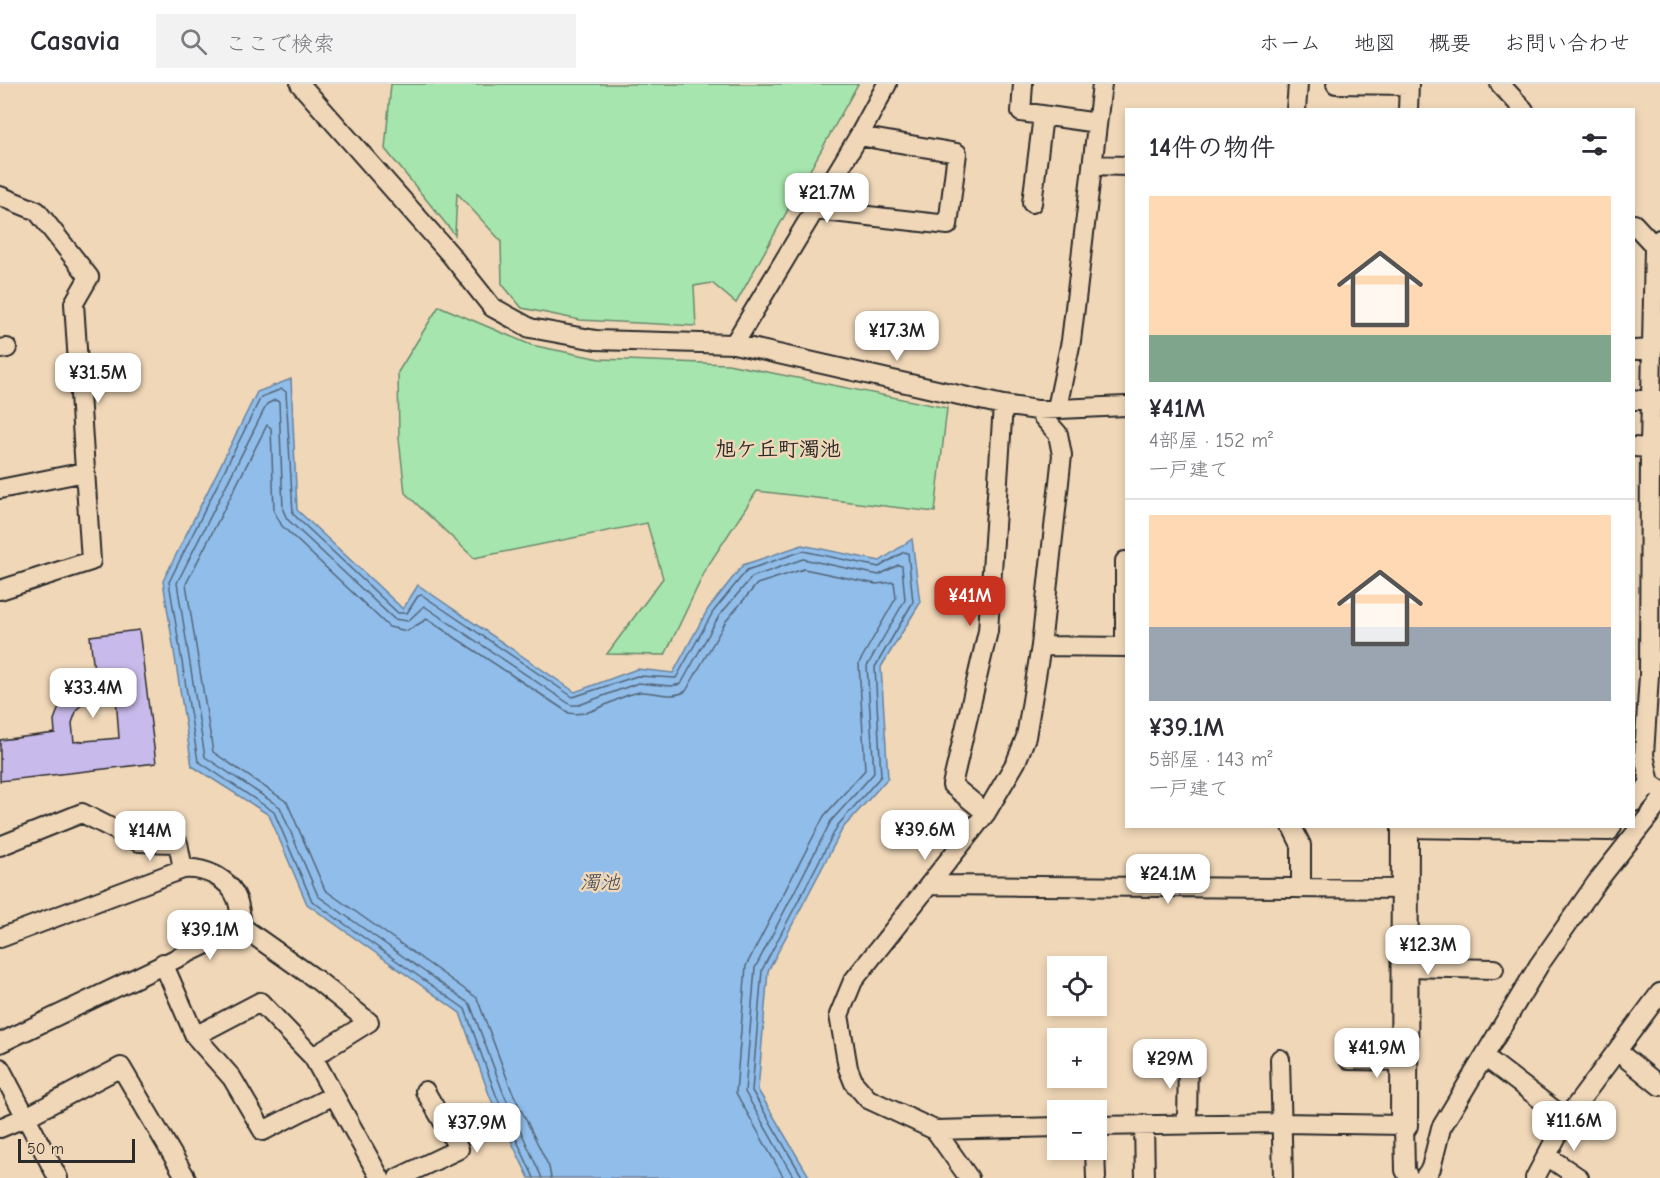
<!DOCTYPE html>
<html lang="ja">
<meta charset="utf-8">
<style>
body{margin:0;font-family:"Comic Neue","Klee One",sans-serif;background:#f2f2f3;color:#2b2b33;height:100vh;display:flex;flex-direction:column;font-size:22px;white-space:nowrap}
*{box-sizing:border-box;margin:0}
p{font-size:20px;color:#7c7c81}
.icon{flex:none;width:33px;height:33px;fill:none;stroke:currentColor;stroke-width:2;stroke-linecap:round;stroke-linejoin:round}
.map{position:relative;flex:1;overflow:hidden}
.details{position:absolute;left:1125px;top:24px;width:510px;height:720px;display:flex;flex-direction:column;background:#fff;border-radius:0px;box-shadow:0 3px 9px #0003}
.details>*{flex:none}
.fabs{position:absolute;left:1047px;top:872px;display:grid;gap:12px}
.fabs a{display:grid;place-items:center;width:60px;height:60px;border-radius:0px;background:#fff;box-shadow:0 3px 9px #0003;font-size:30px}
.scale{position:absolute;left:18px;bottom:15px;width:117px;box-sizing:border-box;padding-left:6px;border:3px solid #2b2b2b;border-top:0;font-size:16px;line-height:21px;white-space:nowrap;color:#2b2b2b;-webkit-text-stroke:4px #f0d7b8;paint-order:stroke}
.price{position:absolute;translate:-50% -51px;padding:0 14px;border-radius:12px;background:#fff;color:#222;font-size:20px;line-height:39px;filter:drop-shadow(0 2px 3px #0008)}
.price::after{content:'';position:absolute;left:50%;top:36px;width:18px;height:14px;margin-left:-9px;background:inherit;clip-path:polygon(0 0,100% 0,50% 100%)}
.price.current{background:#c8321e;color:#fff}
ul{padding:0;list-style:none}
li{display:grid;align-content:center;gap:12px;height:318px;padding:0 24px}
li+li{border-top:2px solid #e1e1e2}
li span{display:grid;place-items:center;height:186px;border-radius:0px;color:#555}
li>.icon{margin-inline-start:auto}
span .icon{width:108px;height:108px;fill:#fffc;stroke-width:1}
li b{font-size:26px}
h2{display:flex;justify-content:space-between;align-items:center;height:72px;padding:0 24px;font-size:26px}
header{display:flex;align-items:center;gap:36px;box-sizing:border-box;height:84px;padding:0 30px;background:#fff;border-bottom:2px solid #e1e1e2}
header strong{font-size:28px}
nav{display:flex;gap:33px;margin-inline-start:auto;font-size:21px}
.search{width:420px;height:54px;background:#f2f2f3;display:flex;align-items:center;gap:15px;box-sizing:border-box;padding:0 21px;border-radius:0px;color:#7c7c81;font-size:22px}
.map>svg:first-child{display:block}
.green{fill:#a6e5ad;stroke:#68886c;stroke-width:1.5}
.water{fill:#90bdea;stroke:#68839e;stroke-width:1.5}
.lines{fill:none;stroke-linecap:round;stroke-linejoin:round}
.shore{stroke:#536577;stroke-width:1.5}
.building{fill:#c8baeb;stroke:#2b2b2b;stroke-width:1.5;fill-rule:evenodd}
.street-casing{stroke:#2b2b2b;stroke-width:22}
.secondary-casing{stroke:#2b2b2b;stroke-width:30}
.street{stroke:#f0d7b8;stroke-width:18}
.secondary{stroke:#f0d7b8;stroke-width:26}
.labels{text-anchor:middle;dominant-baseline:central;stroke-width:5;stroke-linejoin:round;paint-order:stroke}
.water-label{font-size:20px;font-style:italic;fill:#3f4851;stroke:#f0d7b8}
.quarter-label{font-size:21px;font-weight:bold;fill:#2b2b2b;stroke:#f0d7b8}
</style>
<header>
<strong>Casavia</strong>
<div class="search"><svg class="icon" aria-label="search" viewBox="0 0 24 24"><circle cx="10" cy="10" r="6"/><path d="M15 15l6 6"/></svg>ここで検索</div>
<nav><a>ホーム</a><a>地図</a><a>概要</a><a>お問い合わせ</a></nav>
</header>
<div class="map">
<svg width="1660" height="1094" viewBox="0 0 1660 1094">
<rect width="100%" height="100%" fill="#f0d7b8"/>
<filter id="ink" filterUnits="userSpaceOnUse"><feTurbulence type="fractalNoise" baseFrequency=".0167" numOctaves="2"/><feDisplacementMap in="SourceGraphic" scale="12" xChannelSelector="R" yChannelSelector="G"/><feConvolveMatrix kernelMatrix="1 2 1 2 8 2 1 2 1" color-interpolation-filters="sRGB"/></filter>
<g filter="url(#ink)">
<path class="green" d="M391 0H858L736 219 712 199 694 202 696 242 580 236 522 224 502 200 501 157 457 109 455 151 385 65Z
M439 222 531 261 600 275 728 280 947 324 935 428 757 407 707 483 665 571 607 570 663 494 647 439 474 474 405 409 399 354 398 288Z"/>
<path class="water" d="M291 295 297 426 403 525 418 501 575 608 637 585 673 589 708 525 743 481 802 461 880 477 912 455 920 519 881 583 888 694 843 744 768 887 758 1006 810 1094H529L490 1013 460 929 307 820 269 731 192 682 163 497 257 308Z"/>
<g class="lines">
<path class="shore" d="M534 1094 496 1011 465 925 312 817 274 728 198 677 169 498 261 313 282 305 286 308 293 430 398 529H407L418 512 422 511 573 613 637 592 676 594 713 528 747 486 803 467 879 483 904 468 908 469 913 518 875 583 881 692 838 741 762 886 752 1007 803 1094
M542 1094 503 1008 470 920 318 812 280 723 205 673 177 499 267 320 275 316 279 318 283 426 287 435 394 535 408 537 424 522 571 621H579L638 599 671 602 681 600 719 532 752 493 803 475 879 491 898 481 902 482 905 516 867 582 874 689 831 737 755 884 745 1008 794 1094
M551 1094 549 1083 511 1005 477 914 325 806 287 718 213 668 186 500 267 341 271 344 274 427 282 442 389 543 407 547 427 535 569 629C593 634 616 611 640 608 656 607 671 616 686 607L726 537 757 500 804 485 876 500 894 498 896 514 859 579 865 686 824 732 746 882 736 1009 784 1094"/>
</g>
<path class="building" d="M139 546 156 679 0 697V656L55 649 54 636 62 615 80 599 95 596 90 552ZM102 612H116L119 654 74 658 72 639 77 625 87 617Z"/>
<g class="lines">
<g class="street-casing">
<path id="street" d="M300 0 450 170 492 223 530 244 596 256 734 260 1003 321 1037 326 1126 322
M1023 0 1021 28 1097 39
M1336 0 1409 1
M1500 0 1524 26
M1296 26 1298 0
M1408 26 1409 0
M1092 81 1126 82
M0 112 37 127 89 193 74 219 91 477 0 506
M1032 119 1043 32
M815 126 948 141 957 69 859 52
M1634 140 1660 168
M734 260 859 52 887 0
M0 265 7 264
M1634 266 1653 265
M1634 316H1660
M1057 324 1071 257 1102 0
M1037 326 1058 350 1062 371 1041 562 1026 653 1016 678 986 729 853 897 839 931 848 984 854 999 868 1015 935 1046 1058 1043
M1634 363 1650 364 1649 591 1644 671 1650 699 1660 706
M1650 364 1654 162 1660 155
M0 405 85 388
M1041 562 1126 563
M1125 563V477
M1634 718 1650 699
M986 729 952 701 988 547 1003 321
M1292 743 1301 761V804
M1405 744 1609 747 1612 742
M0 762 82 729 139 758 178 759 183 785 0 854
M183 785C204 783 229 794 237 815 240 823 241 834 242 843L317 896 369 938 313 973
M930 801 1406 805
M163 879 195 952 232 994 263 1047 334 1011
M1406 883 1494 885
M195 952 260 918 313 973 380 1094
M0 959 242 843
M1617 967 1660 1002
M1485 973 1566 1035
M1280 975 1283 1094
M1349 976 1405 977
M0 984 58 1094
M1187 1039 1188 974
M1144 1040 1145 1094
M1096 1042 1281 1039 1404 1041 1405 1086 1409 1094
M0 1044 26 1033 121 983 186 1094
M935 1046 969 1094
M1095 1065 1096 1094
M1547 1072 1579 1094
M398 1094 459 1065 425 1007
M1424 1094 1431 1084 1441 1044 1539 881 1597 798 1660 718
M1535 1094 1566 1035 1660 909"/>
</g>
<g class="secondary-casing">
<path id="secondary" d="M1404 1041 1405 742"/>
</g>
<use href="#street" class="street"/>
<use href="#secondary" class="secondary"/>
</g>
</g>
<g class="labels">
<g class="water-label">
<text x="600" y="798">濁池</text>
</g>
<g class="quarter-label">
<text x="778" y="365">旭ケ丘町濁池</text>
</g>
</g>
</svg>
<div class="fabs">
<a><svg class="icon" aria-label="locate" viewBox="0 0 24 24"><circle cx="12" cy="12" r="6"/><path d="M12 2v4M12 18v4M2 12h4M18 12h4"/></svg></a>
<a>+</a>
<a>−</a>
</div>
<div class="scale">50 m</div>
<b class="price" style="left:827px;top:140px">¥21.7M</b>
<b class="price" style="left:897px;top:278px">¥17.3M</b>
<b class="price" style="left:98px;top:320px">¥31.5M</b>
<b class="price current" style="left:970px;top:543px">¥41M</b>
<b class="price" style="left:93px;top:635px">¥33.4M</b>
<b class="price" style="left:925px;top:777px">¥39.6M</b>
<b class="price" style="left:150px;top:778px">¥14M</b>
<b class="price" style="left:1168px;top:821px">¥24.1M</b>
<b class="price" style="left:210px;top:877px">¥39.1M</b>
<b class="price" style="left:1428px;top:892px">¥12.3M</b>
<b class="price" style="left:1377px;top:995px">¥41.9M</b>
<b class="price" style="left:1170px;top:1006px">¥29M</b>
<b class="price" style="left:1574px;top:1068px">¥11.6M</b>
<b class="price" style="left:477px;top:1070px">¥37.9M</b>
<section class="details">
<h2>14件の物件<svg class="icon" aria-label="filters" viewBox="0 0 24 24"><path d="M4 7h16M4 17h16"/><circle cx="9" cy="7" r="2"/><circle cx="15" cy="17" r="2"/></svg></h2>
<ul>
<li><span style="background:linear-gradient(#ffd9b3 75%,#7fa58c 0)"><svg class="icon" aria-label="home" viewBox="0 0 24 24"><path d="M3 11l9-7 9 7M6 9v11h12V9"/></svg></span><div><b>¥41M</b><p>4部屋 · 152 m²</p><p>一戸建て</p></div></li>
<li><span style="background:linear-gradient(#ffd9b3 60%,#9aa5b1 0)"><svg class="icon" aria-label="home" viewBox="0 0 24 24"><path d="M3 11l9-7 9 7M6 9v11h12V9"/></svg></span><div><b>¥39.1M</b><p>5部屋 · 143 m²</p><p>一戸建て</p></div></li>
</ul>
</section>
</div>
